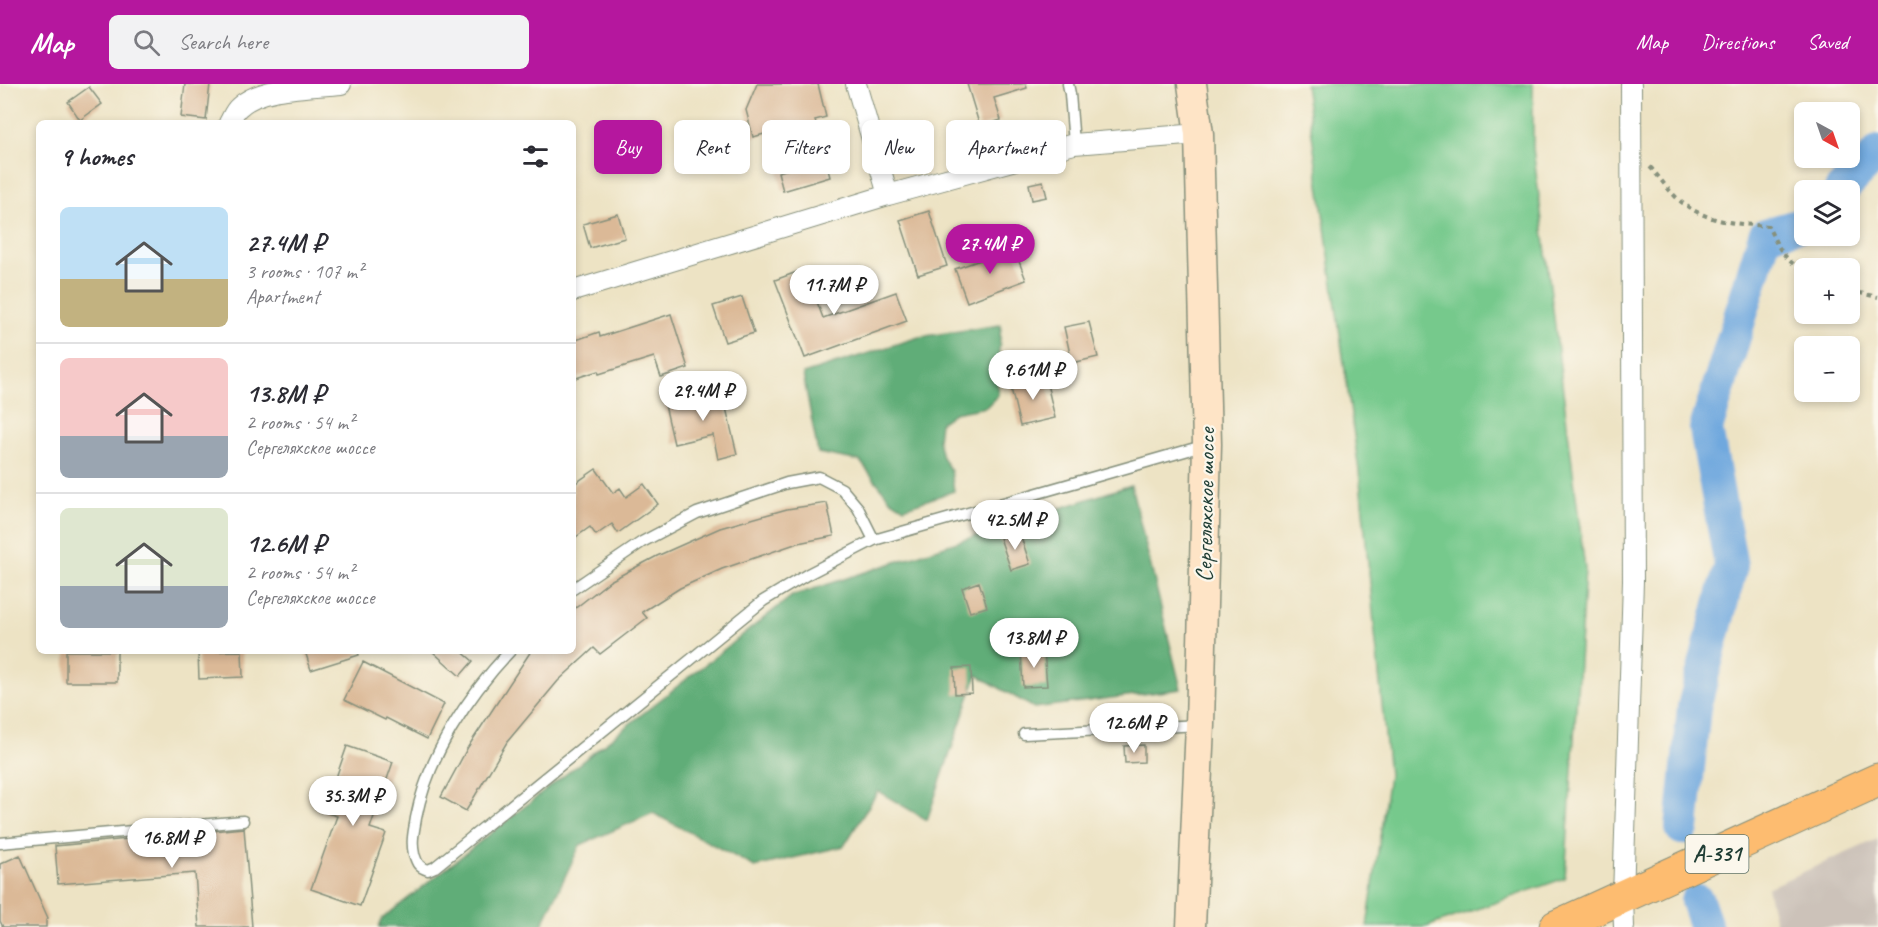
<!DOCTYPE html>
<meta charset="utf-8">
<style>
body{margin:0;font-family:Caveat,sans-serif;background:#f2f2f3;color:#2b2b33;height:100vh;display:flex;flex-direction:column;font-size:22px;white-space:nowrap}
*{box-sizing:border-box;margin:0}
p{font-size:20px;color:#7c7c81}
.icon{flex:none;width:33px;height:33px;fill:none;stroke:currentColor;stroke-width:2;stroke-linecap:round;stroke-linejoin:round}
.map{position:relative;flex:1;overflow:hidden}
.sheet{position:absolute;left:36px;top:36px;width:540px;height:534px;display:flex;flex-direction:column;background:#fff;border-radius:9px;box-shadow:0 3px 9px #0003}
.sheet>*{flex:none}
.guide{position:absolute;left:594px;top:36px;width:570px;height:54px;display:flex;gap:12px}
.needle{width:39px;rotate:140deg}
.fabs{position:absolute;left:1794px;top:18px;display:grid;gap:12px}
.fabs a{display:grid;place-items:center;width:66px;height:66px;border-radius:9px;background:#fff;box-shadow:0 3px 9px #0003;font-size:30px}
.price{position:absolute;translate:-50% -51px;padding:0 14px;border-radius:21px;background:#fff;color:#222;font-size:20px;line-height:39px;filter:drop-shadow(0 2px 3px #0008)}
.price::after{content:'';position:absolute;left:50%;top:36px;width:18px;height:14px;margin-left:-9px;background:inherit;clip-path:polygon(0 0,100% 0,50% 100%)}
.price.active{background:#b5179e;color:#fff}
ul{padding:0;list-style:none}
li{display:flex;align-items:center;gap:18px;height:150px;padding:0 24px}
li+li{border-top:2px solid #e1e1e2}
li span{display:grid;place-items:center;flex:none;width:168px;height:120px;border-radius:9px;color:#555}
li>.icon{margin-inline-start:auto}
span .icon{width:72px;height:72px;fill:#fffc;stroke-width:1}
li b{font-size:26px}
h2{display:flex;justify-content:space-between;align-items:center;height:72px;padding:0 24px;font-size:26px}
.chip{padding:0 21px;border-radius:9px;background:#fff;box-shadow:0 3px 9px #0003;font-size:21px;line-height:54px}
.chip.active{background:#b5179e;color:#fff}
header{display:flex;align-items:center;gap:36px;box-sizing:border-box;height:84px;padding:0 30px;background:#b5179e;color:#fff}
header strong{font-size:28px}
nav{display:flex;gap:33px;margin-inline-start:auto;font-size:21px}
.search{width:420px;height:54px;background:#f2f2f3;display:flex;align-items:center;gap:15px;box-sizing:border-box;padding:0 21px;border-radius:9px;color:#7c7c81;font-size:22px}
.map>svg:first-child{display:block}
.industrial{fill:#ccc2b9}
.green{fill:#76c98c;stroke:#4a8360;stroke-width:1.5}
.forest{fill:#60ad78;stroke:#407556;stroke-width:1.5}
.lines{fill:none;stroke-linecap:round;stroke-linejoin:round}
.river{stroke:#6fa8de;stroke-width:34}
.building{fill:#dbb997}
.lane-casing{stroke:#86907c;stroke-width:13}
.street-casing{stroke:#86907c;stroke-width:22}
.secondary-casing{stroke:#86907c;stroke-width:31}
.highway-casing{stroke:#86907c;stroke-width:35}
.path{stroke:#86907c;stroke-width:4;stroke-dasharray:4.5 4.5;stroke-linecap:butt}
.lane{stroke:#fff;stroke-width:10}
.street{stroke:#fff;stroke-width:20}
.secondary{stroke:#fee4c6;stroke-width:28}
.highway{stroke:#fdbc70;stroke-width:33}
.labels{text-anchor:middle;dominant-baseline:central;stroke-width:4.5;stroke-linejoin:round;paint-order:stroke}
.shield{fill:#fbf7ec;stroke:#61756b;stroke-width:1.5}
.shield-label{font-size:22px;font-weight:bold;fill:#1f3d34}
.street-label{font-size:24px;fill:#1f3d34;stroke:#fbf7ec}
</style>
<header>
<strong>Map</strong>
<div class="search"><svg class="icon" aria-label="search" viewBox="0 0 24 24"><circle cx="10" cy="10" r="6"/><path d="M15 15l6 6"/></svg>Search here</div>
<nav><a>Map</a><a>Directions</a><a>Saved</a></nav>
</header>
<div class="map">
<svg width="1878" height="843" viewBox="0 0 1878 843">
<rect width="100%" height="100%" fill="#fbf7ec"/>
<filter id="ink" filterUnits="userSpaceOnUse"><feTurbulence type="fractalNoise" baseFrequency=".0167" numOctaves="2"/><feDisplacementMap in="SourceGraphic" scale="12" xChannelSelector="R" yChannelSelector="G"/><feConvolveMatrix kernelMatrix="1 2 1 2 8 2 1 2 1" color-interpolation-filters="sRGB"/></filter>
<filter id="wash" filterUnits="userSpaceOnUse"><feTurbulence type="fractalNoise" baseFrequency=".008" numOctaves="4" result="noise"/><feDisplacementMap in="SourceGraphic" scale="24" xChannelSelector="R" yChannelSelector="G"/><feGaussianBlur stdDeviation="1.35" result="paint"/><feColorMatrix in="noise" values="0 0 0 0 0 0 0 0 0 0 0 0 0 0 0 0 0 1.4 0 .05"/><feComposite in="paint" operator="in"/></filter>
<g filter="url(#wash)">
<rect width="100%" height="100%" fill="#ede3c4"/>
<path class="industrial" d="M1878 755V843H1776L1767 804Z"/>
<path class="green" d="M1305 0H1533V64L1585 485 1565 794 1426 843H1367L1389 691 1359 387Z"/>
<path class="forest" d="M1001 241 997 294 998 311 986 323 954 329 940 339 938 356 942 373 951 387 954 407 904 424 890 415 860 377 818 369 803 290 919 253Z
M1131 401 1181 605 1034 624 977 591 927 736 878 707 844 762 755 783 653 729 580 761 541 843H379L382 835 792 512Z"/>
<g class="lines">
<path class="river" d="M1841 106 1878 69
M1682 744 1694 623 1731 482 1706 345 1765 151 1804 140
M1697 817 1706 843"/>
</g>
<g id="blocks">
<path class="building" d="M185 0H210L206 36 181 33Z
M757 0H818L826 33 815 36 830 93 783 107 778 88 793 84 783 45 753 53 746 26Z
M967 0H1026L1027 4 994 14 1001 36 980 43Z
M89 3 102 20 80 36 68 18Z
M1043 97 1047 113 1032 116 1029 100Z
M929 127 947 182 918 191 900 136Z
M618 130 625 154 590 164 583 140Z
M1014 164 1026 196 967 218 955 185Z
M805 185 823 234 896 208 907 237 805 274 775 196Z
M742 213 754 249 725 258 713 222Z
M671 230 688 284 661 293 654 273 599 290 598 287 573 295V257L599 248 600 253Z
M1089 238 1098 273 1072 279 1064 243Z
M1045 291 1055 334 1020 342 1010 300Z
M722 307 737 370 718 375 713 351 674 360 665 321Z
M596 385 613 409 620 404 626 413 644 400 658 420 618 449 612 440 596 451 590 443 573 455V401Z
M827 419 834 452 798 459 722 485 680 504 642 528 647 534 600 570 594 564 558 597 507 658 466 727 441 713 468 663 531 567H573V526L610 497 657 472 720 444 787 425Z
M1019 447 1030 480 1011 486 1000 454Z
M979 498 987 523 970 528 962 504Z
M1044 566 1047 602 1023 603 1021 568Z
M66 567H117V598H66Z
M242 567 243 593 199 595 198 568Z
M305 567H358L359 571 311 586Z
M432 567H461L473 577 460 592Z
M363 578 444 620 427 655 386 634 385 636 344 616Z
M971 583 972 609 955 610 954 584Z
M1144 661V678L1125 679 1124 662Z
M347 662 393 678 370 744 386 749 360 822 311 805 337 732 324 728Z
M244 744 252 843H199L195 789 58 800 55 762Z
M20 771 48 834 46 836V843H3L0 837V780Z"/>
</g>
</g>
<g filter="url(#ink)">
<use href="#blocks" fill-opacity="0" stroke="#86907c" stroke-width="1.5"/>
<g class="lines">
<g class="lane-casing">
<path id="lane" d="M1068 0 1070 10 1074 60
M573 505 642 458 697 429 787 399 819 393 842 405 858 424 874 456
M510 567C467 613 428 672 416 734 414 747 411 757 414 770 417 779 418 783 428 786L435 783 763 517 808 490 874 456 1206 361
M1024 650 1200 641
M0 759 243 737"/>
</g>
<g class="street-casing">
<path id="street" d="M856 0 888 111
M229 39C232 34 234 27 239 23 261 2 311 3 341 0
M573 207 888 111 1074 60 1199 50
M1624 843 1623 813 1633 497 1631 0"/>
</g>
<g class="secondary-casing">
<path id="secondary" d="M1191 843 1200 641 1207 360 1199 50 1192 0"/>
</g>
<g class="highway-casing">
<path id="highway" d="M1556 843 1878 696"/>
</g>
<path class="path" d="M1650 83C1658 91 1664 101 1672 109 1697 137 1733 140 1768 142 1777 161 1784 177 1804 186
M1850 207 1878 213"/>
<use href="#lane" class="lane"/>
<use href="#street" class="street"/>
<use href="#secondary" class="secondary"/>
<use href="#highway" class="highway"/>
</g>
</g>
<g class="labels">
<rect class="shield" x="1685.5" y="751" width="63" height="38" rx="4.5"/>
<g class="shield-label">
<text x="1717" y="770">А-331</text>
</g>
<g class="street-label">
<text transform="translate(1205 421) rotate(-89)">Сергеляхское шоссе</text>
</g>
</g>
</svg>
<div class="fabs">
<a><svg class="needle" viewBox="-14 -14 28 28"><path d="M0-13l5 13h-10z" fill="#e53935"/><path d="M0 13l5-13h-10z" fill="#7c7c81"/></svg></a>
<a><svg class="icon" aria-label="layers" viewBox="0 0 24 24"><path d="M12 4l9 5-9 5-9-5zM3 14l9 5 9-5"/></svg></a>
<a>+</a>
<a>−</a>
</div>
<b class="price active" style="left:990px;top:191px">27.4M ₽</b>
<b class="price" style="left:834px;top:232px">11.7M ₽</b>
<b class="price" style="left:1033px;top:317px">9.61M ₽</b>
<b class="price" style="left:703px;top:338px">29.4M ₽</b>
<b class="price" style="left:1015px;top:467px">42.5M ₽</b>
<b class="price" style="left:1034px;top:585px">13.8M ₽</b>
<b class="price" style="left:1134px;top:670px">12.6M ₽</b>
<b class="price" style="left:353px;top:743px">35.3M ₽</b>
<b class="price" style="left:172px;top:785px">16.8M ₽</b>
<div class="guide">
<a class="chip active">Buy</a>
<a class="chip">Rent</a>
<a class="chip">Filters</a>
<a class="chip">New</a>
<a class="chip">Apartment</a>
</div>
<section class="sheet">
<h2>9 homes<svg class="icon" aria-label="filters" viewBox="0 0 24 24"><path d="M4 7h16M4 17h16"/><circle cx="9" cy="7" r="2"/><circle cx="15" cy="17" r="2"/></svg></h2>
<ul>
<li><span style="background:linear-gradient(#bfe0f5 60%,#c2b280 0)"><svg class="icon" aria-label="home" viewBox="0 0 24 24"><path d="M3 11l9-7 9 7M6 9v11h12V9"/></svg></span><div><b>27.4M ₽</b><p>3 rooms · 107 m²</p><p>Apartment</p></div></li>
<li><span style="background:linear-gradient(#f6c9c9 65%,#9aa5b1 0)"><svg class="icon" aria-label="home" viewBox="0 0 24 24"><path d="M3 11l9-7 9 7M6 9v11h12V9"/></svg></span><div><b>13.8M ₽</b><p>2 rooms · 54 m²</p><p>Сергеляхское шоссе</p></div></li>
<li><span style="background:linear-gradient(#dfe7d0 65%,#9aa5b1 0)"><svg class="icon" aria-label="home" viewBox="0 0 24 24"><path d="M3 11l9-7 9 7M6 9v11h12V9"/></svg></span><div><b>12.6M ₽</b><p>2 rooms · 54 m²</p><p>Сергеляхское шоссе</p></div></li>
</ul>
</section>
</div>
